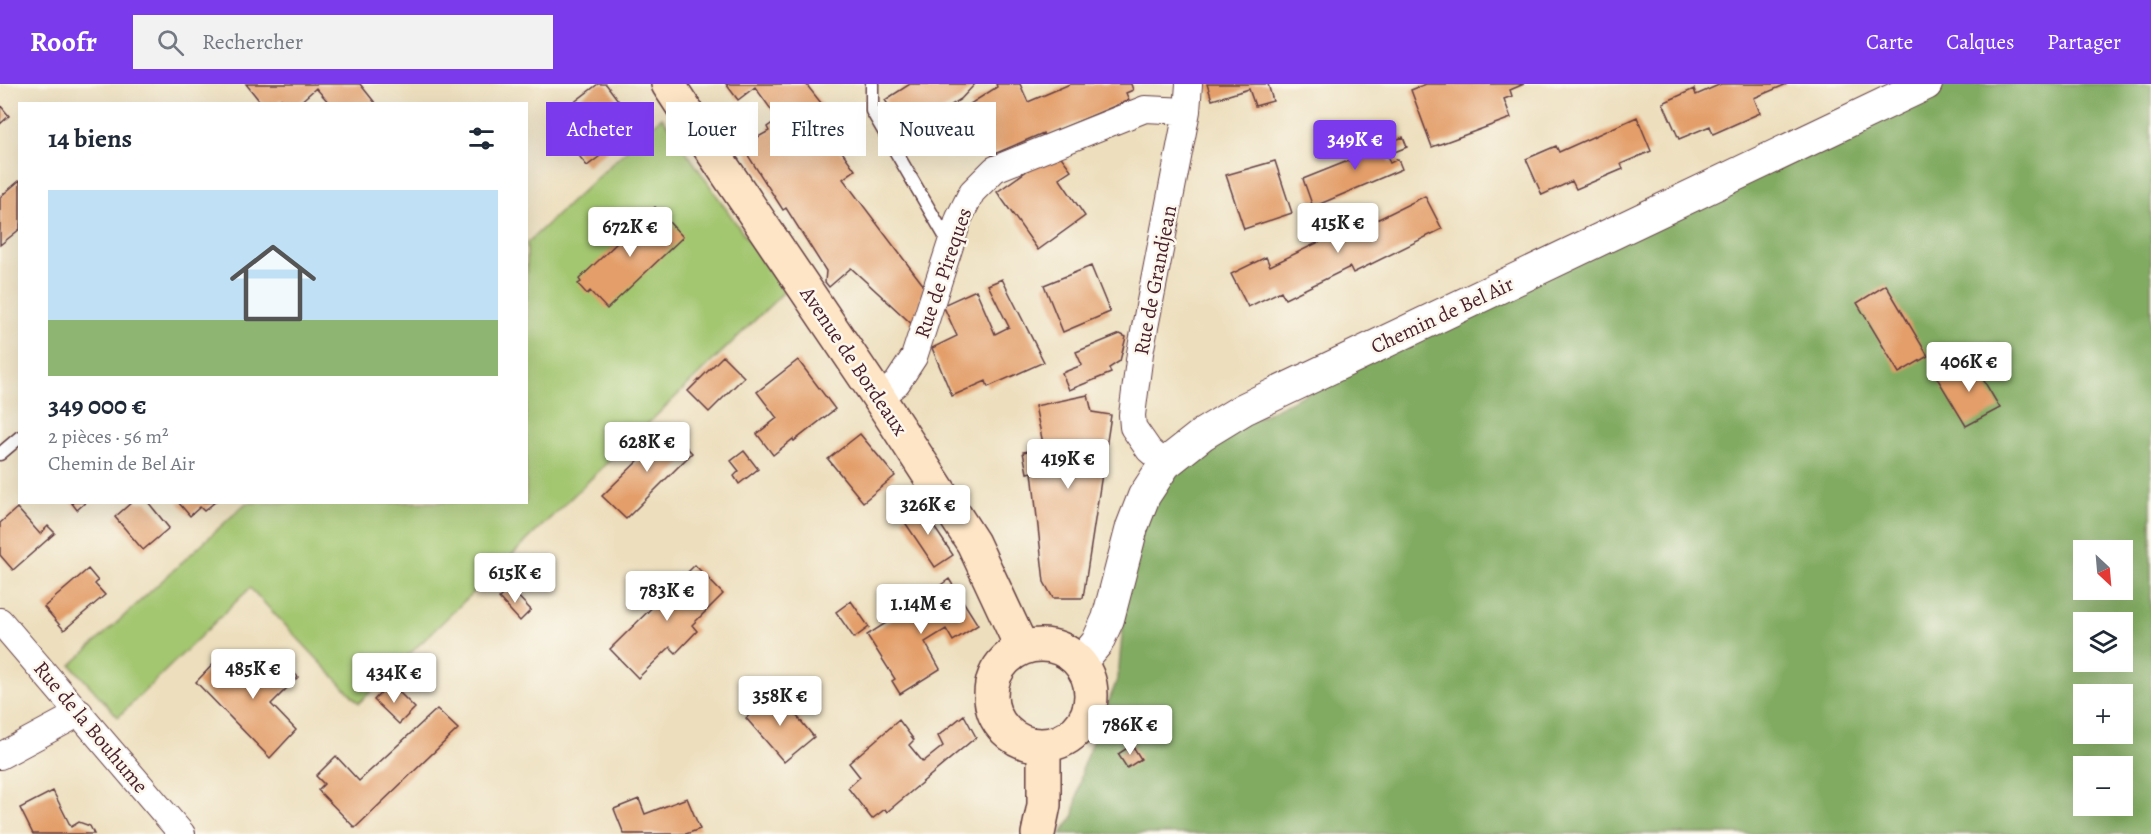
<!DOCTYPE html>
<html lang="fr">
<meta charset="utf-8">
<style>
body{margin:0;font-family:Alegreya,serif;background:#f2f2f3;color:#1f2937;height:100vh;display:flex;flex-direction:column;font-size:22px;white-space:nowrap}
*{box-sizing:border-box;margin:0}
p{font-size:20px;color:#747a83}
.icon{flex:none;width:33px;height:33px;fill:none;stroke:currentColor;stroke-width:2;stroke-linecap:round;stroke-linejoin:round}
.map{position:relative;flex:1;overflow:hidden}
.side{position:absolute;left:18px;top:18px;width:510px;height:402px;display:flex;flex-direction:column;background:#fff;border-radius:0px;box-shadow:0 6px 24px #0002}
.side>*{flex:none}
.banner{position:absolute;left:546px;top:18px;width:570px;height:54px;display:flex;gap:12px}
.needle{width:39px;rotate:154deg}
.tools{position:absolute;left:2073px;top:456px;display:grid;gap:12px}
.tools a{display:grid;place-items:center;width:60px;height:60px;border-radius:0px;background:#fff;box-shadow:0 6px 24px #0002;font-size:30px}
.price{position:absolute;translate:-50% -51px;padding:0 14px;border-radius:6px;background:#fff;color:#222;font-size:20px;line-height:39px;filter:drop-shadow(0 2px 3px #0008)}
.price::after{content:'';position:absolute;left:50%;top:36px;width:18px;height:14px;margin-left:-9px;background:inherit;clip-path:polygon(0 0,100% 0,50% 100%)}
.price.on{background:#7c3aed;color:#fff}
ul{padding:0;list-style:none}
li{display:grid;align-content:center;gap:12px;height:318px;padding:0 30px}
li+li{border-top:2px solid #e0e1e3}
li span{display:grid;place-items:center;height:186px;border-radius:0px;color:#555}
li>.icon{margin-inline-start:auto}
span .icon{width:108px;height:108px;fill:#fffc;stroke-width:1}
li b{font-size:26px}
h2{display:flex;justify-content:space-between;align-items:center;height:72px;padding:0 30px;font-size:26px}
.tag{padding:0 21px;border-radius:0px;background:#fff;box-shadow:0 6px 24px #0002;font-size:21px;line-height:54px}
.tag.on{background:#7c3aed;color:#fff}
header{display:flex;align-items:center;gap:36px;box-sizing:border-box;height:84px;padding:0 30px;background:#7c3aed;color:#fff}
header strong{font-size:28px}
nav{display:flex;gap:33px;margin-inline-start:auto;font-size:21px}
.search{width:420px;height:54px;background:#f2f2f3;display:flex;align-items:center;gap:15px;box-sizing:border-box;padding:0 21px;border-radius:0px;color:#747a83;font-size:22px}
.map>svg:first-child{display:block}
.green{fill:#a3c670;stroke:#76724e;stroke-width:1.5}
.forest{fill:#82ab62;stroke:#666546;stroke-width:1.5;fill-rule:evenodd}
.building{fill:#e39e69}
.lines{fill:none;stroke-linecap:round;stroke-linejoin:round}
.service-casing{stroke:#623c41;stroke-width:15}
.minor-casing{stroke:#623c41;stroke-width:28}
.tertiary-casing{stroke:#623c41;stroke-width:34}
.secondary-casing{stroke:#623c41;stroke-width:36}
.service{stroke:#fff;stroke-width:12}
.minor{stroke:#fff;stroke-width:26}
.tertiary{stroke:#fff;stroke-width:32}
.secondary{stroke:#fde5c5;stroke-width:33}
.labels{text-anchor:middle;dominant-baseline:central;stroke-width:5;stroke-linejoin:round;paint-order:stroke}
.street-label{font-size:21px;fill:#4a1f2b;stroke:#fbf7ec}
</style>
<header>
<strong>Roofr</strong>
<div class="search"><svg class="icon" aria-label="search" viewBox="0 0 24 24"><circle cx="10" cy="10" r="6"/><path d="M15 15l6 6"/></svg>Rechercher</div>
<nav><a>Carte</a><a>Calques</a><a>Partager</a></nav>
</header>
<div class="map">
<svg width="2151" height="750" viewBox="0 0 2151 750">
<rect width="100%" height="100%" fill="#fbf7ec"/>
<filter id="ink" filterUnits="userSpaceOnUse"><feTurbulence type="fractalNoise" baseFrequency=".0167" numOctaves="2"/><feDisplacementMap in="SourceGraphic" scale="12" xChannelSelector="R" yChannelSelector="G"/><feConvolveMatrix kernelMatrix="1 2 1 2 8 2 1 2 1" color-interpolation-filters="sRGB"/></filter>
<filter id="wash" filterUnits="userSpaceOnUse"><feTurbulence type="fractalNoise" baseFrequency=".008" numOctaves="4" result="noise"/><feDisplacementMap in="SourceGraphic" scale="24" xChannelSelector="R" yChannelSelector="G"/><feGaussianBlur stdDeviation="1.35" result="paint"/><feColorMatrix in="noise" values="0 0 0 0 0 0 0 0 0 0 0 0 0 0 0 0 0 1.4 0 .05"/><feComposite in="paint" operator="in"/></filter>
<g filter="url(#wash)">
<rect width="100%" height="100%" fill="#eddfbe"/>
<path class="green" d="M662 33 784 208 359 619 250 504 118 633 71 581 246 419 526 418 527 159Z"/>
<path class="forest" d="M1926 0H2151V750H1061L1074 731 1083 681 1118 594 1132 443 1165 380ZM2084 466H2122V506H2084ZM2084 538H2122V578H2084ZM2084 610H2122V650H2084ZM2084 682H2122V722H2084Z"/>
<g id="blocks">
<path class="building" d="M246 0H360L376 20H330L316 4 298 20H284L281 15 276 20H262Z
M598 0H606L638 43 587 82 551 36Z
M726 0H806L833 34 823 41 855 86 843 95 924 202 914 242 851 184 829 203 825 198 826 187 786 124 783 126 742 62 769 47 767 43 778 35 755 3 738 16Z
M910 0H975L961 15 906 50 885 16Z
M996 0H1020L1028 18 1070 0H1131L1133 6 1126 9 1129 16 1044 52 1043 49 992 71 970 20 997 3Z
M1207 0H1268L1273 17 1255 22 1249 5 1212 16Z
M1426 0H1524L1510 6 1512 12 1504 15 1511 34 1432 63 1411 6Z
M1721 0H1787L1754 14 1760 29 1713 50 1710 42 1679 55 1663 19 1694 5 1696 11Z
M0 21 9 32 0 40Z
M1637 33 1651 67 1621 80 1623 85 1576 105 1572 97 1542 111 1526 75 1556 62 1559 68Z
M1379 51 1383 61 1403 53 1407 63 1387 71 1390 79 1398 75 1402 85 1313 123 1303 95 1358 73 1353 61Z
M1059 70 1071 86 1059 94 1085 132 1038 166 997 108 1045 74Z
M1275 77 1292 129 1244 145 1226 91Z
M20 96V145L0 161V113Z
M1425 112 1442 145 1353 189 1350 183 1285 215 1281 207 1248 223 1231 190 1266 173 1270 182 1331 152 1334 157Z
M655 123 683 153 607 225 590 207 587 210 578 200 581 198 579 195Z
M1091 182 1110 228 1063 248 1044 201Z
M1002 195 1044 278 988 303 986 297 952 312 932 264 957 252 943 221 976 206 995 250 1009 243 988 201Z
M1886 201 1928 272 1899 289 1857 219Z
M1120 250 1126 253 1120 277 1109 284 1111 289 1069 306 1062 289 1082 281 1076 268Z
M723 272 744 293 709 328 688 307Z
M1971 275 2000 324 1966 342 1937 294Z
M798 276 835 325 794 357 793 355 773 371 757 350 777 334 757 308Z
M1088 311 1092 328 1111 331 1083 514H1053L1044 498 1032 388 1027 389 1023 368 1044 364 1035 322Z
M670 346 692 369 626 435 602 412 649 366 644 361 659 347 664 352Z
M860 350 895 392 863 418 828 375Z
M744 367 758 385 739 400 734 392 739 387 731 377Z
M71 418H86L77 426Z
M132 418H148L169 444 143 466 115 433Z
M178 418H215L204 427 200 423 190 432Z
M920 422 953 471 935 483 902 434Z
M17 424 40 450 48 442 55 449 13 486 0 471V439Z
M695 481 723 510 692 541 697 547 676 569 670 563 638 594 610 565Z
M88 485 98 497 95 500 105 511 64 546 44 523Z
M949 495 978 541 953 557 946 545 925 558 940 585 900 610 892 597 895 595 867 551 905 527Z
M510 504 531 526 520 537 499 514Z
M851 517 869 543 854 554 836 528Z
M276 570 298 593 271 620 296 646 270 674 196 598 222 571 248 597Z
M390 599 415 624 399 640 374 616Z
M777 608 814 653 784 678 746 634Z
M437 625 458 645 355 744 318 706 324 700 316 692 336 672 359 697Z
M964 631 976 653 887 728 885 725 872 735 848 704 860 693 849 679 899 636 914 656 909 661 923 678 943 662 938 652Z
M1132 661 1141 675 1127 684 1118 670Z
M53 707 71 743 79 738 90 742 94 750H33L20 724Z
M687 714 700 745 686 750H624L614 725 639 715 645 730Z"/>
</g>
</g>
<g filter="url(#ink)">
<use href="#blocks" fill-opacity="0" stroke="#623c41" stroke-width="1.5"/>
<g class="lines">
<g class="service-casing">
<path id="service" d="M872 0V27L949 159
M0 370 20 353"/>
</g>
<g class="minor-casing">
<path id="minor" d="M879 314 897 299 914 273 959 134 972 108 995 85 1145 25 1187 27
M1165 380 1149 366 1133 343 1132 331 1140 269 1187 27 1189 0
M0 537 182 750
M0 672 80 629"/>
</g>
<g class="tertiary-casing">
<path id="tertiary" d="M1080 579 1097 559 1108 535 1132 443 1144 412 1165 380 1203 350 1244 325 1926 0"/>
</g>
<g class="secondary-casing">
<path id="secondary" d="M668 0 710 64 879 314 973 459 1022 564
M991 611a50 50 0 1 1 100 0a50 50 0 1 1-100 0Z
M1038 750 1044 721V661"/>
</g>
<use href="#service" class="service"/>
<use href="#minor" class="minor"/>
<use href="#tertiary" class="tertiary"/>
<use href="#secondary" class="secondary"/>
</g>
</g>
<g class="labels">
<g class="street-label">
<text transform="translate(943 189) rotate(-71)">Rue de Pireques</text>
<text transform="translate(1155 196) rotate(-79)">Rue de Grandjean</text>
<text transform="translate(1442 231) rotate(-25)">Chemin de Bel Air</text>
<text transform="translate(854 277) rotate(56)">Avenue de Bordeaux</text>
<text transform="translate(91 643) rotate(50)">Rue de la Bouhume</text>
</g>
</g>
</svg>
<div class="tools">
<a><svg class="needle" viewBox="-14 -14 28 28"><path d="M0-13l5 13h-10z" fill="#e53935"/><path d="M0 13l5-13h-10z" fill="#747a83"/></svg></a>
<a><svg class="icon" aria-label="layers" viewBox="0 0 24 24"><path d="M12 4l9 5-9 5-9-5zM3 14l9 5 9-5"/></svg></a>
<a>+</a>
<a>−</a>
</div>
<b class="price on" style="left:1355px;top:87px">349K €</b>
<b class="price" style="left:1338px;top:170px">415K €</b>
<b class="price" style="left:630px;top:174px">672K €</b>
<b class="price" style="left:1969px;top:309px">406K €</b>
<b class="price" style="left:647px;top:389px">628K €</b>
<b class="price" style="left:1068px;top:406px">419K €</b>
<b class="price" style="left:928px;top:452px">326K €</b>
<b class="price" style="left:515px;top:520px">615K €</b>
<b class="price" style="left:667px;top:538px">783K €</b>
<b class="price" style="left:921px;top:551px">1.14M €</b>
<b class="price" style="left:253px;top:616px">485K €</b>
<b class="price" style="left:394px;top:620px">434K €</b>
<b class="price" style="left:780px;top:643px">358K €</b>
<b class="price" style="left:1130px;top:672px">786K €</b>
<div class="banner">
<a class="tag on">Acheter</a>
<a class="tag">Louer</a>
<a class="tag">Filtres</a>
<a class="tag">Nouveau</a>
</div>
<section class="side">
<h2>14 biens<svg class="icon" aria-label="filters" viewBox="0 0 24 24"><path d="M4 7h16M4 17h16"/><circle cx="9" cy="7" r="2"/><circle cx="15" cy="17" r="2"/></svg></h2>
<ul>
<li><span style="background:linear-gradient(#bfe0f5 70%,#8fb573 0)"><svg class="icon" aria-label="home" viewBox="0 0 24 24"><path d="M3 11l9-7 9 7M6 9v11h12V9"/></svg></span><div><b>349 000 €</b><p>2 pièces · 56 m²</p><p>Chemin de Bel Air</p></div></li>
</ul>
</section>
</div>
